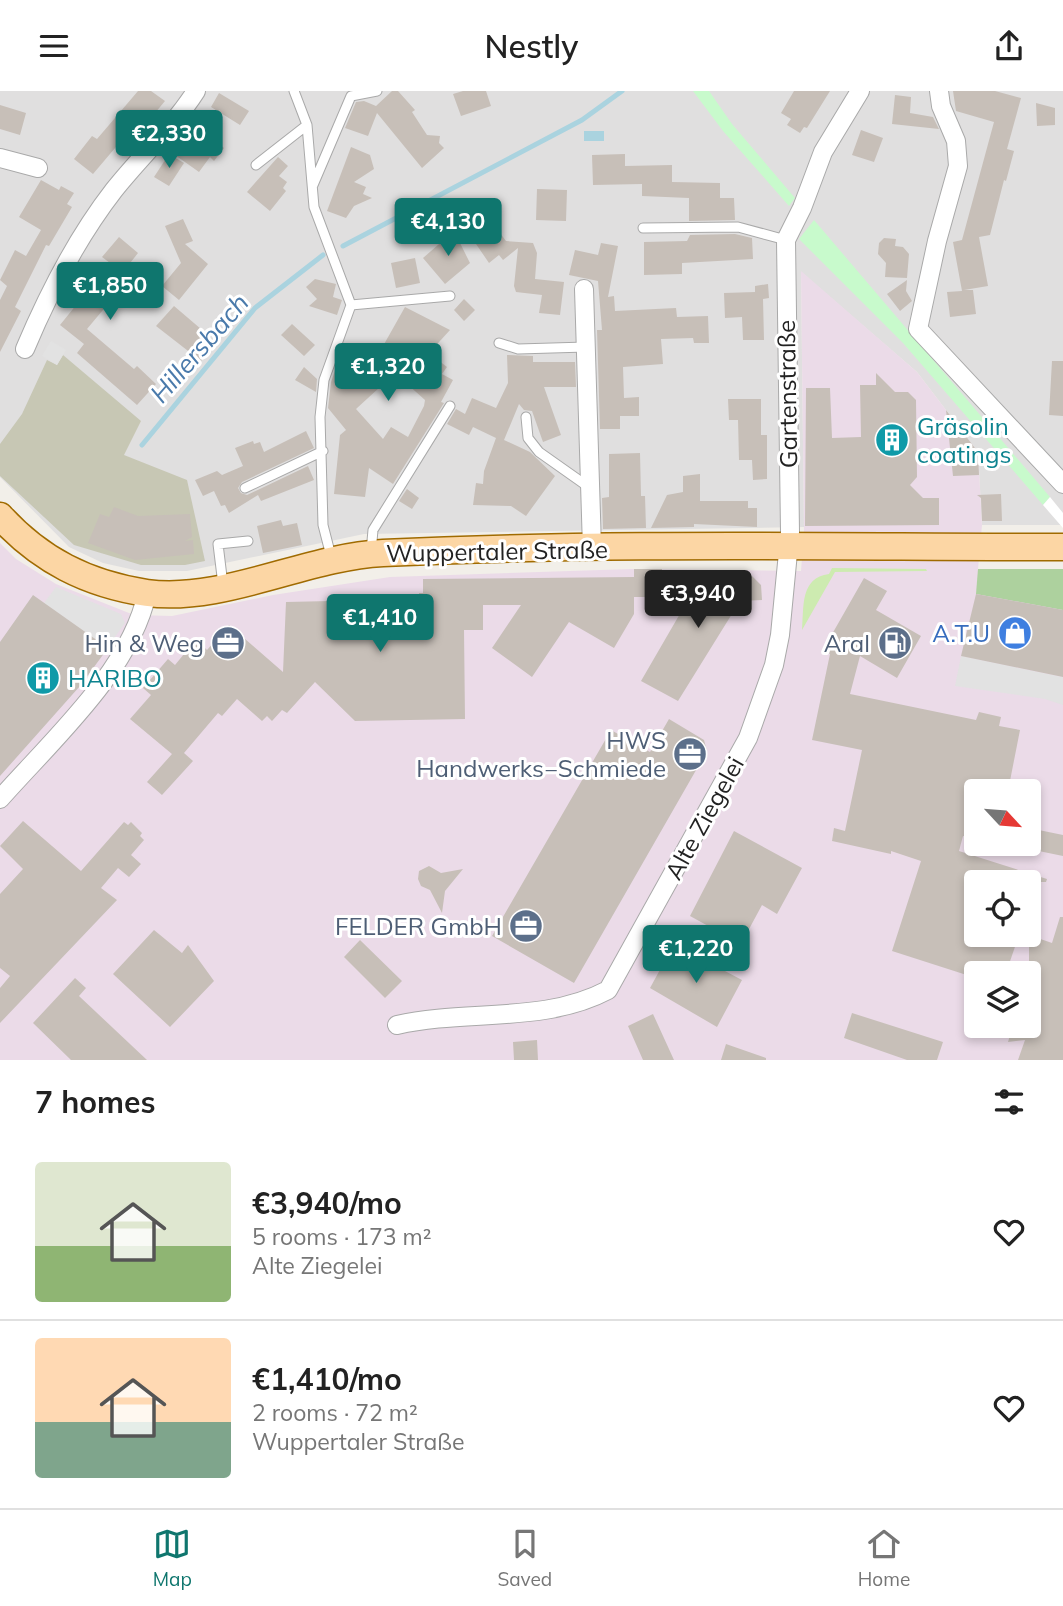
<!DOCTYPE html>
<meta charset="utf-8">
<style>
body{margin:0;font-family:Mulish,sans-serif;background:#f2f2f2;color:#222;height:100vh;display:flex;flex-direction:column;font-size:26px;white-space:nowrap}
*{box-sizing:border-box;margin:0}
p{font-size:23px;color:#767676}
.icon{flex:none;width:38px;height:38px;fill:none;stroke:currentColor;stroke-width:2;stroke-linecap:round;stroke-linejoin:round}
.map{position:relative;height:969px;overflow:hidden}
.sheet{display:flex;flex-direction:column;background:#fff;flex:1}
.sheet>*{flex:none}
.needle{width:46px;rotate:116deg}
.buttons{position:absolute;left:964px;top:688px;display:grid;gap:14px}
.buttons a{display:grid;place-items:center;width:77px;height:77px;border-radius:7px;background:#fff;box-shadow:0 4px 10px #0003;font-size:35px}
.price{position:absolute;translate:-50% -60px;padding:0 16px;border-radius:7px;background:#0f766e;color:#fff;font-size:23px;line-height:46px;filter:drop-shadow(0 2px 4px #0008)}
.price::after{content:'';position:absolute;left:50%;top:42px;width:21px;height:16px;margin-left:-10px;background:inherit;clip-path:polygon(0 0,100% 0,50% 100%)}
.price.on{background:#222;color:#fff}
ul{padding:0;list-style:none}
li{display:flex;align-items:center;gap:21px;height:175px;padding:0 35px}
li+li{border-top:2px solid #e0e0e0}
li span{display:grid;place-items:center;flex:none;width:196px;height:140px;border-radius:7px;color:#555}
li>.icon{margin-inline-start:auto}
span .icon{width:84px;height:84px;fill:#fffc;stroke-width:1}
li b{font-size:30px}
h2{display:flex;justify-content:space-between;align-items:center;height:84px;padding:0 35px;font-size:30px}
header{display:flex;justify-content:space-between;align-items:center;height:91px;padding:0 35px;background:#fff;font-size:32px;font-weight:600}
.tab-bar{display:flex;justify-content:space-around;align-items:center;height:98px;border-top:2px solid #e0e0e0;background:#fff;font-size:19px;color:#767676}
.tab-bar a{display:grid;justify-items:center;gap:4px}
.tab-bar .on{color:#0f766e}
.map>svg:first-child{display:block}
.residential{fill:#e0dfdf}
.industrial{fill:#ebdbe8;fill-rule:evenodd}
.construction{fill:#c7c7b4}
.grass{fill:#cdebb0}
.forest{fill:#add19e}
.park{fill:#c8facc}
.parking{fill:#e2e2e2}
.water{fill:#aad3df}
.pier{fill:#fff}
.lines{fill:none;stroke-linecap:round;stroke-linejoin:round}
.stream{stroke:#aad3df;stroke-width:5}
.building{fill:#c7bfb8;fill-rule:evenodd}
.service-casing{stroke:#a9a9a9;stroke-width:11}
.minor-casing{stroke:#a9a9a9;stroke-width:20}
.primary-casing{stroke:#a06b00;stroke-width:29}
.service{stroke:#fff;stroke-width:9}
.minor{stroke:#fff;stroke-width:18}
.primary{stroke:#fcd6a4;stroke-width:26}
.labels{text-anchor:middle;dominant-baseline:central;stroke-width:6;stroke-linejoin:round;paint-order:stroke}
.street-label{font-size:24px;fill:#222;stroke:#fff}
.culture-label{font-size:24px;fill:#0d838f;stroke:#fff;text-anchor:start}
.shop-label{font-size:24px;fill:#366cbe;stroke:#fff;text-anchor:end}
.service-label{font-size:24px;fill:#4e5e75;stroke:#fff;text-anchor:end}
.water-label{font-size:26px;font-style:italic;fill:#4a7aab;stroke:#fff}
</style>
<header><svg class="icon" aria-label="menu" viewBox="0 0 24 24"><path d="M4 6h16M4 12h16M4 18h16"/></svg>Nestly<svg class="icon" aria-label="share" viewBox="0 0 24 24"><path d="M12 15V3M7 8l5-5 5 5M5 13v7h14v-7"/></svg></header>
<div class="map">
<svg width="1063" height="969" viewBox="0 0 1063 969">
<rect width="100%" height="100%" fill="#f2efe9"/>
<path class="residential" d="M0 0H1063V434H982L978 361 917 281 801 181 804 436 364 443 187 480H139L103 472 69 456 0 386Z"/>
<path class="industrial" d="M801 180 917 281 978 361 982 434 978 478H1056L1063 486V969H0V452L16 468 56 493 134 524 172 525 273 504 390 486 632 478 801 480 804 439ZM976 700H1029V752H976ZM976 791H1029V844H976ZM976 882H1029V934H976Z"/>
<path class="construction" d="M63 264 141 330 124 364 187 389 205 470 185 474H141L74 454 0 385V353L22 323 47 269 57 274Z"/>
<path class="grass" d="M832 477 926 478 927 480 835 481 802 539C804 515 800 487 829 483Z"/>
<path class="forest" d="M978 478H1063V519L976 503Z"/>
<path class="park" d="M693 0H709L732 33 795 107 789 115 723 40Z
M814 129 1050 406 1043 414 903 252 799 148Z"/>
<path class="parking" d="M51 250 66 259 57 274 42 265Z
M56 496 121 523 125 532 107 557 44 512Z
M961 565 1062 586 1063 581V614L1045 608 955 595Z"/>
<path class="water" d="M584 40H604V50H584Z"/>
<path class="pier" d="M1050 406 1063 422V437L1043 414Z"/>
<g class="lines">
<path class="stream" d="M343 155 582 29 622 0
M142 354 255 217 323 164"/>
</g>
<path class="building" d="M138 0H151L165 10 140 40 132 37 93 83 74 68 92 45 97 48Z
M392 0H398L415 19 412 21 427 44 440 45 439 52 444 57 422 77 377 22 368 45 345 37 356 11 364 10 376 15Z
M463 0H486L491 15 461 25 453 3Z
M794 0H830L807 37 804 36 800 42 787 34 791 28 781 22Z
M953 0H995L1021 7 1007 58 1014 60 1006 90 1004 89 990 144 979 146 988 195 964 199H973L976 223 950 226 947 201 962 200 953 151 962 149 994 31 956 20Z
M219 2 249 20 240 34 211 16Z
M895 4 911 6 910 22 933 26 939 38 892 33Z
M1036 12 1055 17V34L1037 35Z
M0 14 26 22 20 44 0 38Z
M197 36 224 57 214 70 210 66 199 81 175 64Z
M861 39 883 47 874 71 852 64Z
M351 56 370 64 374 78 354 91 366 96 363 103 372 107 354 115 346 127 327 120Z
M169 63 184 72 169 95 154 86Z
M625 63V75L672 74V91L720 92V107H734L735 129 689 130V107L642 105V93L593 94 592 64Z
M278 66 288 75 279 85 287 91 283 97 286 100 270 120 247 101Z
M41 89 59 99 61 95 74 102 67 113 72 116 49 155 46 154 15 216 21 220 0 261V209L7 195 0 189 15 159 26 165 41 139 19 126Z
M537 98 567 99 566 130 536 129Z
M183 128 193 150 185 153 208 173 179 209 162 195 181 172 165 135Z
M497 138 506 150 533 152 537 162 535 188 564 191 560 224 539 222 542 204 516 201 514 195 518 157 503 169 499 164 489 172 476 153Z
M454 140 470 172 445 193 423 167Z
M735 143 752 147 753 168 682 172V183L644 184V151L687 150 690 144Z
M119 146 138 162 127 176 151 197 140 210 123 195 87 238 134 278 137 275 156 293 137 314 77 262 84 253 60 234 110 172 102 166Z
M884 147 896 148 895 155 903 156 909 163 907 187 885 186 886 172 878 163 879 152Z
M601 152 618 155 608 206 614 205 615 220 676 217 677 226 708 225 709 252H694L693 247 661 248 663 273 623 276 624 307 639 306V325H620V338H600L597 239H602L598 190 569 184 575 159 598 164Z
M415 167 420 192 396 197 391 172Z
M315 188 336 193 333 206 342 209 337 224 309 215 317 208 306 196Z
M907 189 906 200 912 210 900 220 887 203Z
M768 193 769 207 763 208 764 249H743L742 226 725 227 724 202 755 201V195Z
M464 208 475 219 464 230 454 219Z
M174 215 208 244 200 254 208 260 201 270 156 235Z
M405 216 450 239 429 262 447 276 442 283 453 289 441 311 444 312 393 393 369 377 365 406 334 403 340 344 346 339 328 317 331 291 337 274 352 288 360 279 349 265 356 255 374 271ZM397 284 425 309 424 315 408 346 391 336 383 348 356 318 380 296 383 299Z
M292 233 315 254 304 265 281 244Z
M507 264 533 265V271H575L576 296H544L561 344 543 351 532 320 524 319 519 313 504 349 530 361 555 385 526 425 511 415 473 414 476 392 483 393 484 380 496 347 473 336 469 344 447 333 456 318 465 323 472 307 496 317 508 292Z
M1052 270H1063V325L1049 324Z
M304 276 317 288 316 301 295 289Z
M876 282 895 301H908L916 309 917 386 910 394 923 407H939V434L805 435 806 297H830L832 347 861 346 860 294H876Z
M728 308H761V344H767V388L753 389 752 369H739L738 329H729Z
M946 319 978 361 979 384 953 385Z
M306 340 314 357 242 391 238 397 241 402 247 404 308 375 314 389 261 410 258 404 229 422 225 414 221 415 214 400 203 405 195 389 217 380 222 384 243 375 235 357 253 350 254 353 260 351 264 361Z
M640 362 641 405H645L646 437 603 438 602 407 609 406V363Z
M700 383V410H748V417H757V436L694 433V436L651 437 667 404 683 401V385Z
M407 398 419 407 412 418 399 410Z
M1001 403 1002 430H982L981 407 977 404Z
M114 416 138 425 190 423 192 446 185 450 193 449 194 463 135 469 88 452 100 423 109 426Z
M281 429 283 435 297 432 302 454 263 462 257 435Z
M634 478H662V506H634V523L614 557 569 531 532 586 492 557 521 514H483V539H464L465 628 355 630 315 591 287 622 282 619 272 630 267 625 262 630 237 608 222 625 218 622 184 662 193 670 162 704 147 691 172 663 130 628 151 604 143 597 168 568 175 574 193 552 199 551 207 559 229 534 283 581 286 511 419 508V502H423V488L634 486Z
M703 483H750L761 494 762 509 740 510 678 610 641 590Z
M864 487 887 500 876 519 921 545 897 587 860 565 850 603 976 629 979 621 1001 626 999 635 1020 639 1008 700H976V748L963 745 959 760 1047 788 1046 791H976V844H1019L1006 882H976V887L892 860 921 770 891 760V763L832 750 834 737 845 740 862 659 812 649 830 563 823 559Z
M976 503 1063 519V586L961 565Z
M33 504 108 557 80 595 0 685V551Z
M669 628 704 649 707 660 574 892 492 845 611 639 650 661Z
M23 730 81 780 124 731 128 734 131 731 142 742 140 745 144 749 131 764 141 773 129 786 118 777 101 797 117 809 0 932V897L10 885 0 877V803L23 778 0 755Z
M1029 737 1063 744V765L1029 758Z
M734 740 802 777 777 823 762 814 741 853 690 825Z
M429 775 441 782 463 778 445 800 442 822 430 799 421 795 418 788 419 780Z
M1060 826H1063V969H1018L1025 949 1008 951 1013 934H1029V844L1052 852Z
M154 839 182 862 188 854 214 890 170 936 113 883Z
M360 849 402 890 385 907 344 866Z
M674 853 742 889 717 936 650 897Z
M75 887 86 897 79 905 147 969H71L33 932Z
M852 922 943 951 937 969H907L844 947Z
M653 923 674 969H643L628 935Z
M537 949 538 969H514L513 951Z
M726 953 766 967V969H721Z"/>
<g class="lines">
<g class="service-casing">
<path id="service" d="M294 0 307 34 314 116 351 214 324 289 320 326 323 434 332 469
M256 74 307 34
M313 94 351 5 377 0
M643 137 738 136 786 149
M351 214 450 205
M499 252 518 258 586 256
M526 326 528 347 539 361 590 397
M245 397 323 360
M371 461 373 439 450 315
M223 494 218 453 248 450"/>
</g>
<g class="minor-casing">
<path id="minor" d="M939 0 941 15 956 50 958 75 937 150 918 238 1063 393
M0 67 38 77
M584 198 592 457
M25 258C49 201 76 148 114 99 141 65 173 36 196 0
M0 708C52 649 131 579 147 502
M397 934C466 918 544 933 608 899L748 647 774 574 780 544 790 441 786 149 802 117 823 61 860 0"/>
</g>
<g class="primary-casing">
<path id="primary" d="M0 425C40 469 87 493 147 502 224 512 305 466 383 462 609 451 837 456 1063 456"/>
</g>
<use href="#service" class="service"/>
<use href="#minor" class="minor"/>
<use href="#primary" class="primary"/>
</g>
<defs>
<g id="building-disc" transform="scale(1.75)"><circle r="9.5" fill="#0f9aa8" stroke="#fff"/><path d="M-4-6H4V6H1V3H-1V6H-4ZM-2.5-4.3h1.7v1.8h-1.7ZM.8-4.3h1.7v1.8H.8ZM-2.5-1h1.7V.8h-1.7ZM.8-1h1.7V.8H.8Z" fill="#fff"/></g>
<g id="shop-disc" transform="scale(1.75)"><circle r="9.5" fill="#3f7fe0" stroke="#fff"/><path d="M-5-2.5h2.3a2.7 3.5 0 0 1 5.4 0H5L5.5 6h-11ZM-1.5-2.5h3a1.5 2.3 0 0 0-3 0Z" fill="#fff"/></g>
<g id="office-disc" transform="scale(1.75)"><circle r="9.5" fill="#5c6f8a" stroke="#fff"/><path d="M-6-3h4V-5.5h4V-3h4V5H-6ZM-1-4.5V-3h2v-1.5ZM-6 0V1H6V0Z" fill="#fff"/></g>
<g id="fuel-disc" transform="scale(1.75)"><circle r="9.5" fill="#5c6f8a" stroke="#fff"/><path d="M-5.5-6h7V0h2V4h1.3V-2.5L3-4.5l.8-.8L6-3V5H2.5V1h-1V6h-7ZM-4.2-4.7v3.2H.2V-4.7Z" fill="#fff"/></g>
</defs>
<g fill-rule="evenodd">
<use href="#building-disc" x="892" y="349"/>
<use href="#shop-disc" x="1015" y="542"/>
<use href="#office-disc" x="228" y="552"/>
<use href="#fuel-disc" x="895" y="552"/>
<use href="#building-disc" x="43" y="587"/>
<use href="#office-disc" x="690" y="663"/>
<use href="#office-disc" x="526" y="835"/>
</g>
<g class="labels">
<g class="street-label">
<text transform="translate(787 303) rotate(-91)">Gartenstraße</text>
<text transform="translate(497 460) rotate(-1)">Wuppertaler Straße</text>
<text transform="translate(704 727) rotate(-61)">Alte Ziegelei</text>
</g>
<g class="culture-label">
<text x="917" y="335">Gräsolin<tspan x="917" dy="28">coatings</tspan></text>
<text x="68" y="587">HARIBO</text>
</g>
<g class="shop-label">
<text x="990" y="542">A.T.U</text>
</g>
<g class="service-label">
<text x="204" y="552">Hin &amp; Weg</text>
<text x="870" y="552">Aral</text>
<text x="666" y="649">HWS<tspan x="666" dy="28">Handwerks‒Schmiede</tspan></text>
<text x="502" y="835">FELDER GmbH</text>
</g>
<g class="water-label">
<text transform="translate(199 257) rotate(-49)">Hillersbach</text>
</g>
</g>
</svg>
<div class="buttons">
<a><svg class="needle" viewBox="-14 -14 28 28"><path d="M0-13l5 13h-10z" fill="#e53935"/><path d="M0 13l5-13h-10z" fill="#767676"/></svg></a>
<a><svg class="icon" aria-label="locate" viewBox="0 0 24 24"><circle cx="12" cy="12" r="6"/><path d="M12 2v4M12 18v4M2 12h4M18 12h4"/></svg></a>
<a><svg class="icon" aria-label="layers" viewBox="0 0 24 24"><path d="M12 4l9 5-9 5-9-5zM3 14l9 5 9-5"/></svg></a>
</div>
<b class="price" style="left:169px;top:79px">€2,330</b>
<b class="price" style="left:448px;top:167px">€4,130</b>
<b class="price" style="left:110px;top:231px">€1,850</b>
<b class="price" style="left:388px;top:312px">€1,320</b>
<b class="price on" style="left:698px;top:539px">€3,940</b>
<b class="price" style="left:380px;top:563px">€1,410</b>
<b class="price" style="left:696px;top:894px">€1,220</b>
</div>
<section class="sheet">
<h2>7 homes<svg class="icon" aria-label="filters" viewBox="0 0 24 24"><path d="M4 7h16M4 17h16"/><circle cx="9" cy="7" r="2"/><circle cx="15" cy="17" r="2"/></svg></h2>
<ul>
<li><span style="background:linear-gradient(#dfe7d0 60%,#8fb573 0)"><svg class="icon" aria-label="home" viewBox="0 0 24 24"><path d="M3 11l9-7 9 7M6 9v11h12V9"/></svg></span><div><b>€3,940/mo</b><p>5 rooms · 173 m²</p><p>Alte Ziegelei</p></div><svg class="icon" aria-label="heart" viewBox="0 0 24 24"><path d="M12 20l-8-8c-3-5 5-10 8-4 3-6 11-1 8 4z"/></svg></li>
<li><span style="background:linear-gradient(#ffd9b3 60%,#7fa58c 0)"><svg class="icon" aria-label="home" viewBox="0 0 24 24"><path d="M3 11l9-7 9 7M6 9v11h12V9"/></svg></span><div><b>€1,410/mo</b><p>2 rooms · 72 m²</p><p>Wuppertaler Straße</p></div><svg class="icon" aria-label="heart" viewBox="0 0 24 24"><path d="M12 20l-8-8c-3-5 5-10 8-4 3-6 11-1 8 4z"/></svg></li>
</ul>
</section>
<nav class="tab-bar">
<a class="on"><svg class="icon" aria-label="map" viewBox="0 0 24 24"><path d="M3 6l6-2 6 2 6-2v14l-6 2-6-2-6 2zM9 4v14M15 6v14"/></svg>Map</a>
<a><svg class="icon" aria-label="saved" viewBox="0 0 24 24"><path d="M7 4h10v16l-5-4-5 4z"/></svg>Saved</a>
<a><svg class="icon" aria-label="home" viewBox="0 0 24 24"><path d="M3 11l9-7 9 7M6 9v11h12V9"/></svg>Home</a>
</nav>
